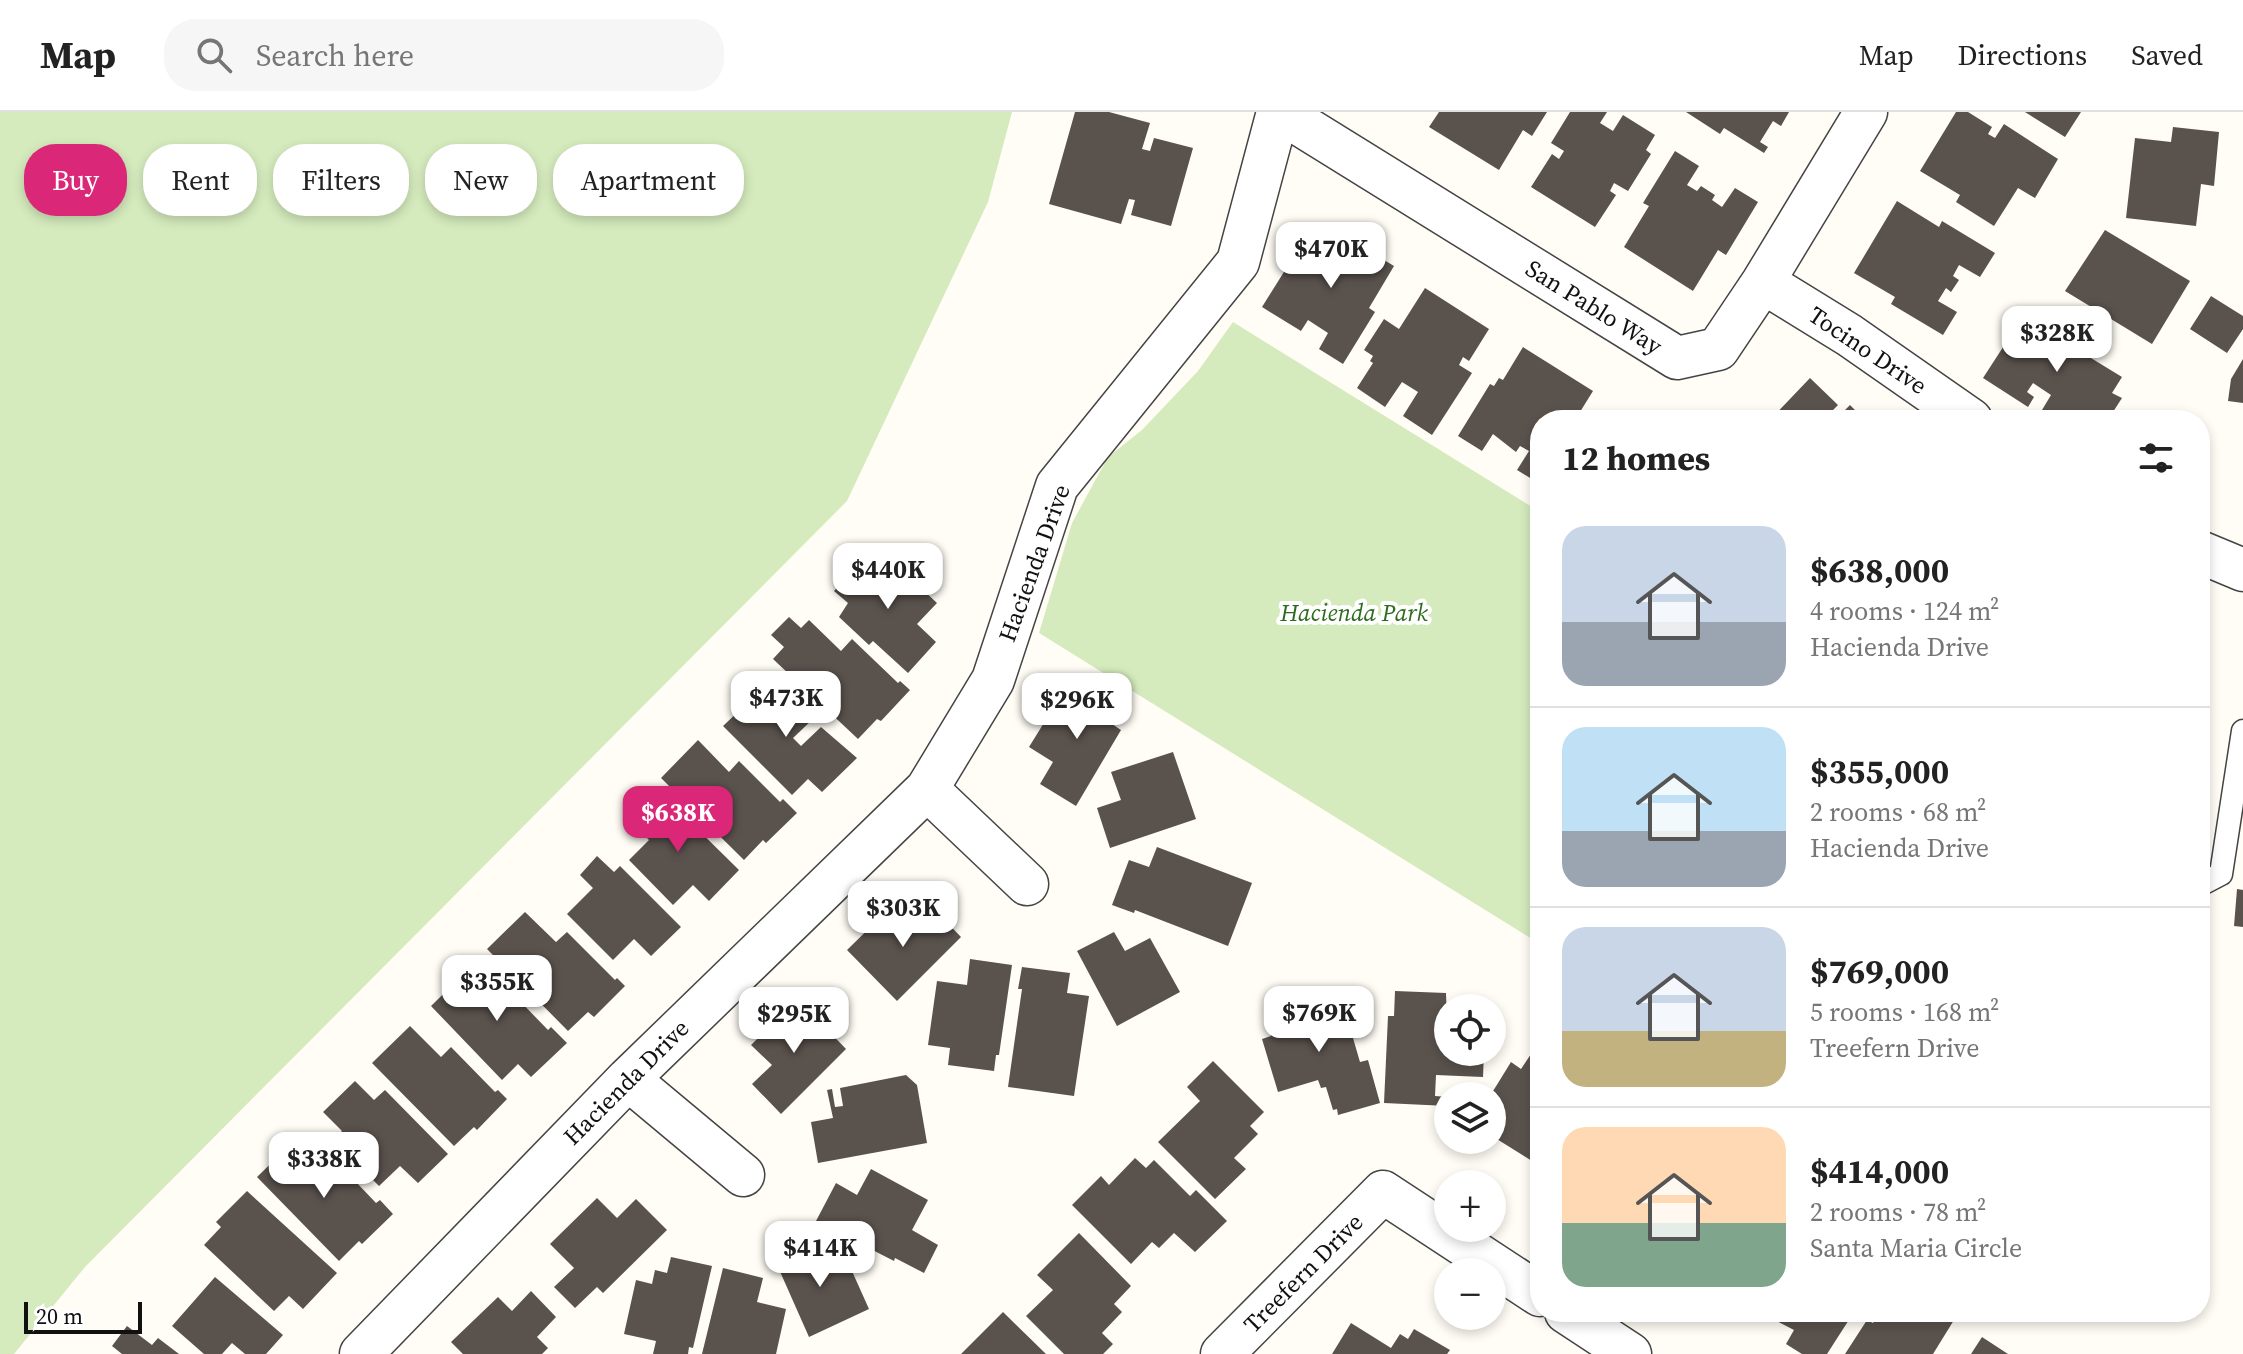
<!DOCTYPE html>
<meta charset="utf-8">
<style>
body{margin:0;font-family:"Source Serif 4",serif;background:#f6f6f6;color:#222;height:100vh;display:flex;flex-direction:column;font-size:30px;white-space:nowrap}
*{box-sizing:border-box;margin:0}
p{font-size:26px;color:#767676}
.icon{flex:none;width:44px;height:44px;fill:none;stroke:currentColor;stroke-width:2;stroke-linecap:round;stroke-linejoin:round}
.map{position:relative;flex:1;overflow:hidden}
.sheet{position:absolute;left:1530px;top:298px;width:680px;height:912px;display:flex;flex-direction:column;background:#fff;border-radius:32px;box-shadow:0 4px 12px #0003}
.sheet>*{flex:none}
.hud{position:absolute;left:24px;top:32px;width:760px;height:72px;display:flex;gap:16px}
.fabs{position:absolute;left:1434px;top:882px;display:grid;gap:16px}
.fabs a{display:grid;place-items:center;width:72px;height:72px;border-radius:50%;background:#fff;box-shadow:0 4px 12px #0003;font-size:40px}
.scale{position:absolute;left:24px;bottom:20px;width:118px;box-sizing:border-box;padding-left:8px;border:4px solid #111;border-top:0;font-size:22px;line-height:28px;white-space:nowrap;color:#111;-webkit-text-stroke:6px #fff;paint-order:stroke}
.price{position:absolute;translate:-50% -68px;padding:0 18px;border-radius:16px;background:#fff;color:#222;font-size:26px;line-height:52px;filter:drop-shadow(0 2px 4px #0008)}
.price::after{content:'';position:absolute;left:50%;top:48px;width:24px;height:18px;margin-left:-12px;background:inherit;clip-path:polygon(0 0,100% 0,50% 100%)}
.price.current{background:#db2777;color:#fff}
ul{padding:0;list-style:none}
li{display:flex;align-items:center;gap:24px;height:200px;padding:0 32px}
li+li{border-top:2px solid #e0e0e0}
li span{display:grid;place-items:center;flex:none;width:224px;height:160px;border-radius:24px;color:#555}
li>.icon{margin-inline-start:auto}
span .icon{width:96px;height:96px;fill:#fffc;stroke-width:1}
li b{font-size:34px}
h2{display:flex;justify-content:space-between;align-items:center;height:96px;padding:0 32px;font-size:34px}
.tag{padding:0 28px;border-radius:32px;background:#fff;box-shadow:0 4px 12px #0003;font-size:28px;line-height:72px}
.tag.current{background:#db2777;color:#fff}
header{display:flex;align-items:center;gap:48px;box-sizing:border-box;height:112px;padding:0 40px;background:#fff;border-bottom:2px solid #e0e0e0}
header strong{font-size:38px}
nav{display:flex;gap:44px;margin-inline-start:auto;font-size:28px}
.search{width:560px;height:72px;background:#f6f6f6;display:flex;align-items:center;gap:20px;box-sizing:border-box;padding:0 28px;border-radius:32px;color:#767676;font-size:30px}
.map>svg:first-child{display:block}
.grass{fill:#d5ebbd}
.building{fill:#5a524d}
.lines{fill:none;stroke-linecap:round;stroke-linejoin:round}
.service-casing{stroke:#444;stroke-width:25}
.minor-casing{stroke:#444;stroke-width:45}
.service{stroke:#fff;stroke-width:22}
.minor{stroke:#fff;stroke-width:42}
.labels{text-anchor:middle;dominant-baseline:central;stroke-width:8;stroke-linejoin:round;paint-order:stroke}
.street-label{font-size:24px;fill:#111;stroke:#fff}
.park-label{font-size:24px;font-style:italic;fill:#2f6b1f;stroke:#fff}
</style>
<header>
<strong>Map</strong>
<div class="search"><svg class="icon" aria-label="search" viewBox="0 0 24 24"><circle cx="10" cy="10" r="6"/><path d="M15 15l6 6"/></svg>Search here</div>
<nav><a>Map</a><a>Directions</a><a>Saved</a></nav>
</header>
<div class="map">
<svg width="2243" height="1242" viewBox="0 0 2243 1242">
<rect width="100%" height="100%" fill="#fffdf5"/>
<path class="grass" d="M0 0H1012L988 90 847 389 85 1155 14 1242H0Z
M1233 210 1540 400V832L1039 521 1072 411 1108 345 1142 318 1198 259Z"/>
<path class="building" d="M1075 0H1109L1150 11 1142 37 1150 39 1154 26 1193 36 1171 114 1131 103 1135 88 1129 87 1121 112 1049 92Z
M1439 0H1547L1532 24 1523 18 1499 58 1429 15Z
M1570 0H1607L1600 11 1613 19 1623 3 1655 23 1646 38 1651 42 1628 79 1614 71 1610 79 1616 83 1595 115 1531 75 1552 42 1559 47 1564 39 1551 31Z
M1686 0H1789L1781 14 1773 9 1760 30 1768 35 1764 41 1724 16 1720 22Z
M1956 0H1968L1992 15 1988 22 1995 26 2004 12 2058 47 2035 86 2018 76 1994 114 1956 90 1960 83 1920 59Z
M2025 0H2081L2065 25Z
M2173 15 2219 20 2214 74 2201 72 2196 114 2126 106 2135 26 2171 30Z
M1675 39 1699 54 1687 73 1697 79 1701 74 1715 83 1712 88 1722 95 1735 76 1758 90 1726 143 1718 138 1693 179 1624 135 1649 94 1643 91Z
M1897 89 1939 115 1942 109 1995 141 1980 165 1959 153 1953 164 1959 168 1951 180 1946 176 1938 189 1957 200 1943 223 1891 192 1895 185 1854 161Z
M1323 111 1394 154 1369 196 1375 200 1343 252 1319 237 1328 221 1308 208 1301 219 1262 195 1292 147 1299 151Z
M2105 118 2190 169 2152 232 2065 179Z
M1425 176 1489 217 1469 249 1463 245 1459 253 1472 261 1432 323 1403 304 1418 280 1402 270 1385 295 1357 276 1373 251 1370 249 1373 244 1364 238 1384 207 1399 217Z
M2211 184 2243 204V217L2227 241 2190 217Z
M2043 201 2093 232 2086 243 2122 265 2112 281 2122 286 2111 303 2120 308H2058L2042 298 2051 283 2033 271 2027 280 2034 285 2028 295 1983 266 2007 229 2021 237Z
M1523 235 1593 279 1575 308H1540V372L1517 358 1529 339 1520 334 1516 340 1493 322 1482 339 1458 324 1490 272 1494 274 1499 266 1503 268Z
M2243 247V291L2228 289 2231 267Z
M1810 266 1838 293 1833 298 1839 304 1850 293 1865 308H1770Z
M864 446 877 459 889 446 937 491 917 512 936 530 908 561 873 529 869 533 839 505 848 491 834 479Z
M789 505 801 516 809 508 841 539 852 527 898 571 900 569 910 578 881 609 877 607 858 627 773 547 784 535 771 523Z
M768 561 813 607 793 626 801 634 821 615 857 646 822 680 808 667 792 683 723 614 742 596 738 592Z
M1092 571 1125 591 1112 612 1121 618 1076 694 1040 672 1053 650 1029 635 1063 580 1081 590Z
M698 628 729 660 739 649 780 690 783 687 797 701 766 731 763 728 744 748 661 666Z
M1173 640 1196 707 1110 736 1097 696 1121 688 1111 660Z
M656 681 675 701 678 698 739 758 709 789 693 773 673 793 629 748 649 728 628 707Z
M1157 735 1252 771 1228 834 1135 798 1134 801 1112 793 1129 748 1149 755Z
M597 744 614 760 620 754 681 815 651 844 634 827 613 848 567 802 593 776 580 763Z
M2237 777 2243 778V815L2234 814Z
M893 793 913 814 932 795 961 825 897 889 847 838Z
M525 800 556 830 567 820 615 868 617 866 625 874 594 905 588 900 568 919 487 837Z
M1114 820 1125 839 1150 826 1180 880 1117 914 1077 839Z
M479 847 548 918 551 915 567 931 531 965 518 952 502 968 431 894Z
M970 847 1012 853 999 943H996L994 959 948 953 950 936 928 933 937 869 967 873Z
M1022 855 1070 861 1067 881 1089 884 1074 984 1008 975 1022 877H1018Z
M1395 879 1446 881 1448 940H1484L1483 965 1436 963 1435 984 1448 985V994L1384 991 1388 904H1394Z
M1332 882 1338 905 1346 902 1360 950 1368 948 1380 991 1338 1003 1337 997 1333 998 1326 975 1321 976 1318 968 1278 980 1262 927 1271 924 1264 901Z
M798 887 846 937 781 1002 752 972 772 953 751 933Z
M410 914 441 945 451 935 495 980 498 978 507 987 477 1018 474 1015 454 1034 372 951Z
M1533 939 1540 944V1054L1492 1024V984H1490L1511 950 1521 957Z
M1213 949 1264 1000 1250 1014 1258 1022 1234 1046 1246 1057 1215 1087 1158 1030 1200 989 1187 975Z
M906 963 917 973 927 1031 818 1051 811 1010 833 1006 827 978 832 977 835 995 843 994 840 976Z
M355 969 374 988 385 978 448 1042 418 1071 400 1054 379 1074 333 1028 342 1019 323 1000Z
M295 1028 325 1060 336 1049 376 1091 380 1088 393 1102 362 1132 359 1129 339 1149 257 1065Z
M1135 1046 1146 1056 1154 1048 1190 1084 1196 1078 1227 1109 1195 1140 1174 1121 1159 1136 1152 1130 1131 1152 1072 1093 1101 1064 1109 1073Z
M871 1057 928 1088 912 1118 938 1133 924 1161 895 1146 894 1149 816 1109 836 1071 857 1083Z
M247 1079 337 1161 303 1197 289 1184 274 1199 204 1133 221 1115 216 1110Z
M597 1086 617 1106 636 1087 667 1118 603 1181 597 1175 575 1196 554 1175 574 1156 550 1132Z
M1079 1121 1131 1174 1114 1192 1122 1200 1102 1221 1113 1232 1103 1242H1064L1026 1204 1053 1178 1037 1163Z
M811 1129 824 1159 847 1148 869 1197 809 1225 774 1146Z
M671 1145 712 1154 693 1236 689 1235 688 1242H653L656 1229 624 1222 636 1168 652 1172 655 1158 667 1161Z
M723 1156 763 1166 757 1190 786 1197 776 1242H702Z
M215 1165 283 1223 266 1242H245L232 1231 222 1242H204L172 1214Z
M531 1179 556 1205 537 1225 548 1236 542 1242H463L451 1230 498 1185 512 1199Z
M1003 1200 1046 1242H961Z
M1759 1200H1854L1827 1242H1802L1786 1232 1794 1218Z
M1880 1200H1941L1954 1208 1933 1242H1845L1867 1208 1873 1211Z
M1351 1211 1391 1236 1400 1222 1408 1227 1414 1217 1450 1238 1447 1242H1332Z
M127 1214 152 1233 158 1226 179 1242H122L112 1234Z
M1982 1225 2008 1242H1971Z"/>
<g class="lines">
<g class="service-casing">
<path id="service" d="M2200 773 2221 762 2243 619"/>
</g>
<g class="minor-casing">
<path id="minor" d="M1280 0 1677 246 1718 237 1763 170 1866 0
M1763 170 1849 223 1971 308
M2200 440 2243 458
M927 677 1027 772
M628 967 743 1063
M1566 1200 1630 1242
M361 1242 628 967 927 677 993 568 1057 374 1238 150 1278 0
M1222 1242 1383 1080 1540 1183"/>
</g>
<use href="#service" class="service"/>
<use href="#minor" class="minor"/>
</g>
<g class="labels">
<g class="street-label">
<text transform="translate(1594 195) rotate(32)">San Pablo Way</text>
<text transform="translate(1868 238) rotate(34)">Tocino Drive</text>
<text transform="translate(1034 451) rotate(-70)">Hacienda Drive</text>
<text transform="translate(626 970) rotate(-45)">Hacienda Drive</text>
<text transform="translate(1303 1161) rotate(-45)">Treefern Drive</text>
</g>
<g class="park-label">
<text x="1354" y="500">Hacienda Park</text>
</g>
</g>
</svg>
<div class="fabs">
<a><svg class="icon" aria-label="locate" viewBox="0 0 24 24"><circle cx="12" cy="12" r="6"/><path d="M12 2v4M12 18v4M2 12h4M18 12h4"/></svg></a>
<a><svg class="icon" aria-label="layers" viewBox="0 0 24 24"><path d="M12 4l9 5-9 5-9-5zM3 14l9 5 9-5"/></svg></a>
<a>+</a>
<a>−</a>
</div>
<div class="scale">20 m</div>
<b class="price" style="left:1331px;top:178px">$470K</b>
<b class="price" style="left:2057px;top:262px">$328K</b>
<b class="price" style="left:888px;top:499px">$440K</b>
<b class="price" style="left:786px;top:627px">$473K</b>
<b class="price" style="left:1077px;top:629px">$296K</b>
<b class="price current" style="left:678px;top:742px">$638K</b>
<b class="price" style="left:903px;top:837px">$303K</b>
<b class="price" style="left:497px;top:911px">$355K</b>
<b class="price" style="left:1319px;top:942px">$769K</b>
<b class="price" style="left:794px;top:943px">$295K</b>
<b class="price" style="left:324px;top:1088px">$338K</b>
<b class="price" style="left:820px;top:1177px">$414K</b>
<div class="hud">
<a class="tag current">Buy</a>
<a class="tag">Rent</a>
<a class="tag">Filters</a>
<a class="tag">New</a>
<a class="tag">Apartment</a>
</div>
<section class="sheet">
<h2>12 homes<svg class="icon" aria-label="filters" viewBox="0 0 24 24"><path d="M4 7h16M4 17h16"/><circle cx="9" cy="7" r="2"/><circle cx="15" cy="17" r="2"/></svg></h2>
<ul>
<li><span style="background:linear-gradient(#c9d6e8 60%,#9aa5b1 0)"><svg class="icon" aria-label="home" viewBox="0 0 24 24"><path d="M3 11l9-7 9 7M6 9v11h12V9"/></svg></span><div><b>$638,000</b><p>4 rooms · 124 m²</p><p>Hacienda Drive</p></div></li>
<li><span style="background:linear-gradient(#bfe0f5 65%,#9aa5b1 0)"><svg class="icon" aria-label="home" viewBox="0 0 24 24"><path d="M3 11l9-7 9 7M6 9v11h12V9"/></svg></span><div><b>$355,000</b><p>2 rooms · 68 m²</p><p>Hacienda Drive</p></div></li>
<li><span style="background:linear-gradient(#c9d6e8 65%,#c2b280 0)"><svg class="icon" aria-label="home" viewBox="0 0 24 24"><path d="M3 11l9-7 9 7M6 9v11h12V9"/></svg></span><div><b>$769,000</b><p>5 rooms · 168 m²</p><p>Treefern Drive</p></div></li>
<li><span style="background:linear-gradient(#ffd9b3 60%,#7fa58c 0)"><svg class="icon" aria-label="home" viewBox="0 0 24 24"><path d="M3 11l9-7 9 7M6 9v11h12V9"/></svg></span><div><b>$414,000</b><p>2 rooms · 78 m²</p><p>Santa Maria Circle</p></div></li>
</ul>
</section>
</div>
